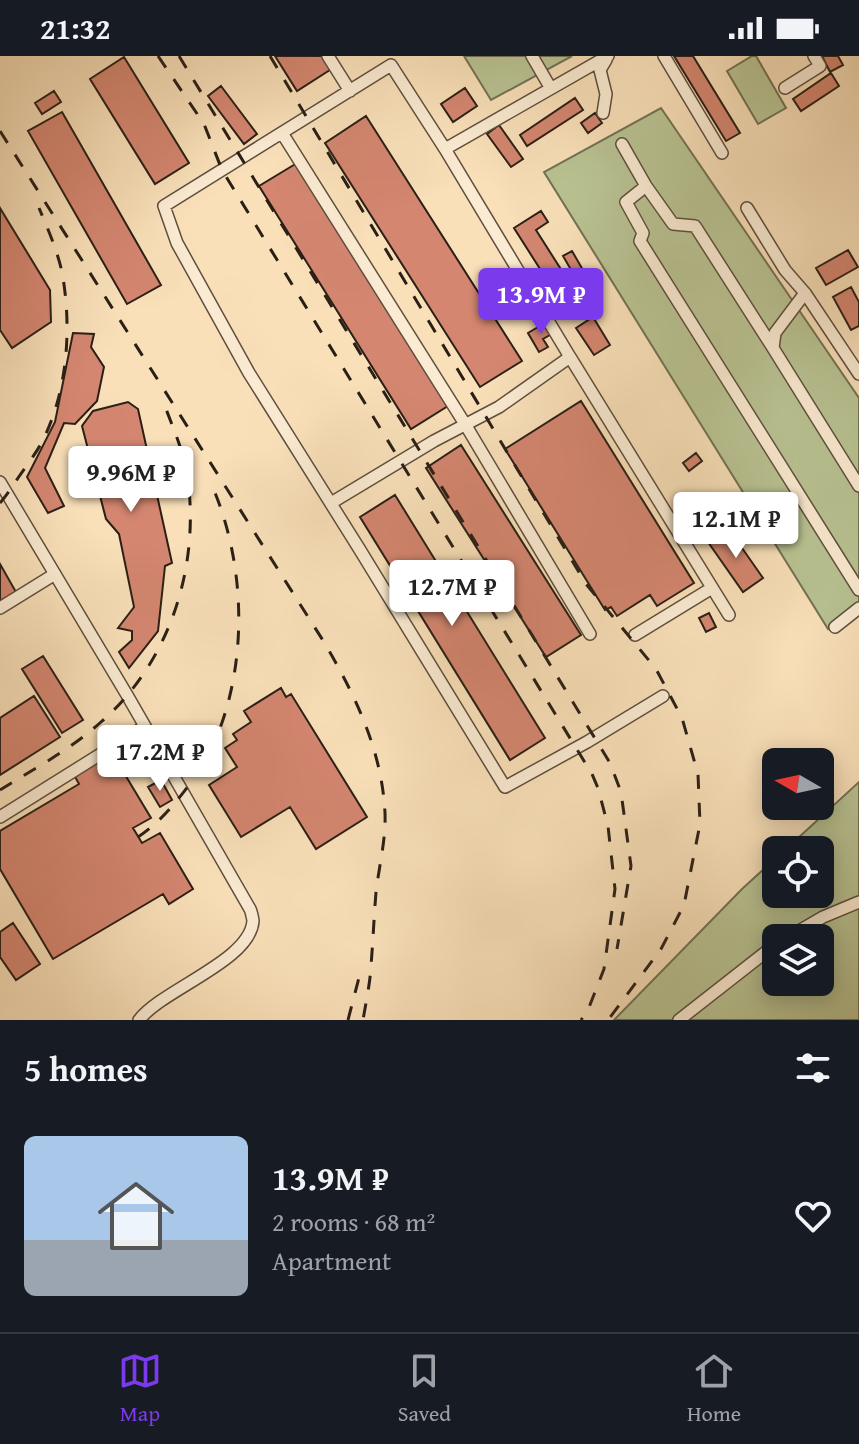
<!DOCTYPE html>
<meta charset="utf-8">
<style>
body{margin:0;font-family:"Gentium Book Plus",serif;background:#20242c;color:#f1f3f6;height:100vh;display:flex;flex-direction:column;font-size:30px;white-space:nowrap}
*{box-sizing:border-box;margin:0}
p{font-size:26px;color:#9ea1a6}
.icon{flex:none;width:44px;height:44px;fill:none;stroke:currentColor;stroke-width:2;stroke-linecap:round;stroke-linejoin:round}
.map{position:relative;height:964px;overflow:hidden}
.details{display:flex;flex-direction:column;background:#171b24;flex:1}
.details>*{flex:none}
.needle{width:52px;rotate:279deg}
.controls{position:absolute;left:762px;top:692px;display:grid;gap:16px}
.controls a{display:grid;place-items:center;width:72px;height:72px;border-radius:12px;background:#171b24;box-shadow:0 4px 20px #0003;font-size:40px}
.price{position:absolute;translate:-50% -68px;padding:0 18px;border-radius:8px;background:#fff;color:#222;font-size:26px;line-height:52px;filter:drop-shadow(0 2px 4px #0008)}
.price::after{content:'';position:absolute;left:50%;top:48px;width:24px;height:18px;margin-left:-12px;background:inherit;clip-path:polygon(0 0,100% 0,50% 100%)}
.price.selected{background:#7c3aed;color:#fff}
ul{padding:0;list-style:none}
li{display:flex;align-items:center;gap:24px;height:200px;padding:0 24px}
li+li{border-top:2px solid #363941}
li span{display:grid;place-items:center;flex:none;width:224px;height:160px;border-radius:12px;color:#555}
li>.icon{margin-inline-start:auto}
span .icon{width:96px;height:96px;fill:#fffc;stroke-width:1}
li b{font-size:34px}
h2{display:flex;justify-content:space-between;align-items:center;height:96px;padding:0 24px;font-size:34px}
.status{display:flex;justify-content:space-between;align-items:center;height:56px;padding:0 40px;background:#171b24;direction:ltr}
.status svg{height:22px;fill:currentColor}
.dock{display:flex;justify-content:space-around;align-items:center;height:112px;border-top:2px solid #363941;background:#171b24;font-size:22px;color:#9ea1a6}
.dock a{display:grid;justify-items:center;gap:4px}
.dock .selected{color:#7c3aed}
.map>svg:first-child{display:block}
.green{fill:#b9c393;stroke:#727154;stroke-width:2;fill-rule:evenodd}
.building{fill:#d48670;stroke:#2a1f16;stroke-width:2}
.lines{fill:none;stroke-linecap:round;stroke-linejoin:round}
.minor-casing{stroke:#5e4f3f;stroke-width:14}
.minor{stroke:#fbebd2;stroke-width:11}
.rail{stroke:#2a1f16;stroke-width:3;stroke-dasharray:14 14;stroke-linecap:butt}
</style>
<div class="status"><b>21:32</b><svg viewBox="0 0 49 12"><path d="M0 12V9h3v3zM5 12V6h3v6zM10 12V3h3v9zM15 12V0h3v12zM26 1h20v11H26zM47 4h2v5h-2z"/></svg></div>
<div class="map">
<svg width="859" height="964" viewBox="0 0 859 964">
<rect width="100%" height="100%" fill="#f9e0b9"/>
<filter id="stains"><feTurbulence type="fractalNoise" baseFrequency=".0025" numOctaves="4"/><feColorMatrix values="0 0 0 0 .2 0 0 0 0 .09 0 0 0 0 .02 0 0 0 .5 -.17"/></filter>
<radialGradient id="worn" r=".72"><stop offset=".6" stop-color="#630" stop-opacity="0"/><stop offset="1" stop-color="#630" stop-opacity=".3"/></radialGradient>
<path class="green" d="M464 0H572L491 44Z
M752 0H756L786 52 758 68 727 15Z
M661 52 859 342V547L828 573 544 116Z
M859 726V964H614L742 833 776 802V838H820V794H785ZM776 882H820V926H776Z"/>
<path class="building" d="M275 0H326L333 12 297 35Z
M674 0H693L740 77 726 85Z
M822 0H838L843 9 830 16Z
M124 1 189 107 155 128 90 23Z
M831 17 839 30 801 55 793 43Z
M221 30 257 78 244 88 208 40Z
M465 32 477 50 453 66 441 48Z
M54 35 61 46 42 58 35 47Z
M575 42 583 54 527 90 520 79Z
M62 56 161 229 127 248 28 75Z
M595 57 602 67 588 77 581 67Z
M366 60 522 305 480 331 325 87Z
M499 69 523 103 511 111 487 78Z
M297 107 448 350 411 373 259 130Z
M0 152 50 234 51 266 12 292 0 274Z
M541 155 548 166 536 174 583 248 568 257 514 172Z
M848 194 858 211 826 229 816 212Z
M572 195 594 233 585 238 563 200Z
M851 231 859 246V270L851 274 833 241Z
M593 261 610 289 594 299 576 272Z
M548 265 555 276 543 283 548 291 539 296 528 277Z
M73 277 94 278 91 291 104 311 97 345 75 368 64 367 45 412 64 450 48 457 27 421 55 366Z
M581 345 694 527 657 550 650 539 617 560 611 551 605 554 505 393Z
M128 346 138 353 172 507 165 510 158 575 129 612 119 596 132 584V575L118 572 134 551 119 478 106 463 82 370 93 355Z
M461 389 581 579 546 601 426 412Z
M696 397 702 405 689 415 683 407Z
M395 439 545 682 510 704 360 461Z
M728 472 763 522 743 536 708 486Z
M0 508 16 536 0 545Z
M709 557 716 571 706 576 699 562Z
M43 600 83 664 62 677 22 613Z
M281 632 286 641 291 638 367 761 316 793 290 751 241 781 209 729 237 711 225 692 237 684 233 678 251 666 244 655Z
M34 640 60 681 0 719V662Z
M101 704 107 714 118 707 151 762 133 772 142 787 160 777 193 833 169 848 163 838 53 903 0 813V775L79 728 74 719Z
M161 724 172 744 160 751 148 731Z
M13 867 40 908 16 924 0 901V876Z"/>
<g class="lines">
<g class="minor-casing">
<path id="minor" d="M328 0 350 35
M532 0 550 31
M608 0 445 93 391 9 164 150 177 187 249 317 360 494 505 731 587 686 663 640
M664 0 722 97
M785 32 820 10 814 0
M603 57 606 38 600 14 606 4
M282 77 465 368 590 578
M622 88 646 130 673 168 695 170 773 292
M646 130 626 146 643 177 640 185 859 534
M747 152 785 214 805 237 859 318
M805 237 775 277 773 292 859 430
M570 301 729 559
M0 426 127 639 250 853C251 854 253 864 253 865 250 905 163 933 139 964
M331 447 434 385 499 351 570 301 445 93
M0 552 55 518
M835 571 859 552
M635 579 712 532
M0 761 144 671
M787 882 823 861 859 846
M679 964 776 888"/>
</g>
<use href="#minor" class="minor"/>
<path class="rail" d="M158 0 204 68 222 114 592 718 598 732 608 770 615 833 604 913 588 954 581 964
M179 0 610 707 621 736 631 810 617 893
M270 0 586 528 656 613 682 662 698 718 700 768 684 849 661 893 608 964
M0 75 324 586C355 639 382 694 385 757 386 784 379 810 376 836 374 861 373 885 371 910 370 928 366 946 363 964
M0 447C7 439 12 431 18 422 26 410 35 399 42 386 68 335 72 271 62 216 57 194 48 173 39 152
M0 734C34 713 71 693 101 666 171 605 201 508 187 417 183 395 174 374 166 353
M138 781C159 767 174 749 189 729 195 721 202 712 206 704 250 620 248 509 210 425
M348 964 362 910"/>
</g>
<rect width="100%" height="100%" filter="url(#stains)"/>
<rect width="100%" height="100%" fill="url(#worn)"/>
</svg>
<div class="controls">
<a><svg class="needle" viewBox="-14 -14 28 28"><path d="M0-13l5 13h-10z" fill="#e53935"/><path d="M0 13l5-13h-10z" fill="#9ea1a6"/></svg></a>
<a><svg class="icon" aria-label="locate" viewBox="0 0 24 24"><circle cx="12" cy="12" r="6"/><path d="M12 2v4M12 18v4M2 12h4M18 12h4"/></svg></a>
<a><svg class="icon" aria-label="layers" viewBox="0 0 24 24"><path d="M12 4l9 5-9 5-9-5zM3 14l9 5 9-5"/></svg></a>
</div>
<b class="price selected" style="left:541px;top:280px">13.9M ₽</b>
<b class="price" style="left:131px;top:458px">9.96M ₽</b>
<b class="price" style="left:736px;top:504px">12.1M ₽</b>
<b class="price" style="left:452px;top:572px">12.7M ₽</b>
<b class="price" style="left:160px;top:737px">17.2M ₽</b>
</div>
<section class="details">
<h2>5 homes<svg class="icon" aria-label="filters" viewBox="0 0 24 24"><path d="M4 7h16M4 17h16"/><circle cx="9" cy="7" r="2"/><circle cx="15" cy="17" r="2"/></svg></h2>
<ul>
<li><span style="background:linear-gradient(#a9c7e8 65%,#9aa5b1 0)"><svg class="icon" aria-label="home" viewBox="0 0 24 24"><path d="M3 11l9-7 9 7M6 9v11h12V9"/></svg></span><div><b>13.9M ₽</b><p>2 rooms · 68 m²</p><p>Apartment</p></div><svg class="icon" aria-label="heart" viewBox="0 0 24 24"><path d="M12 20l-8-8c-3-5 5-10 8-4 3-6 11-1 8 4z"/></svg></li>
</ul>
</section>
<nav class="dock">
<a class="selected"><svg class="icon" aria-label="map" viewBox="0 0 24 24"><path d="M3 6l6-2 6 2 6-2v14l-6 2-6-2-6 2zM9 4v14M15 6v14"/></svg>Map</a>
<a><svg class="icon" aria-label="saved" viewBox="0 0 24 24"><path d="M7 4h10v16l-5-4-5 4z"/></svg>Saved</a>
<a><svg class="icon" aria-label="home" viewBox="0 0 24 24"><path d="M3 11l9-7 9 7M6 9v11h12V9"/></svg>Home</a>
</nav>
